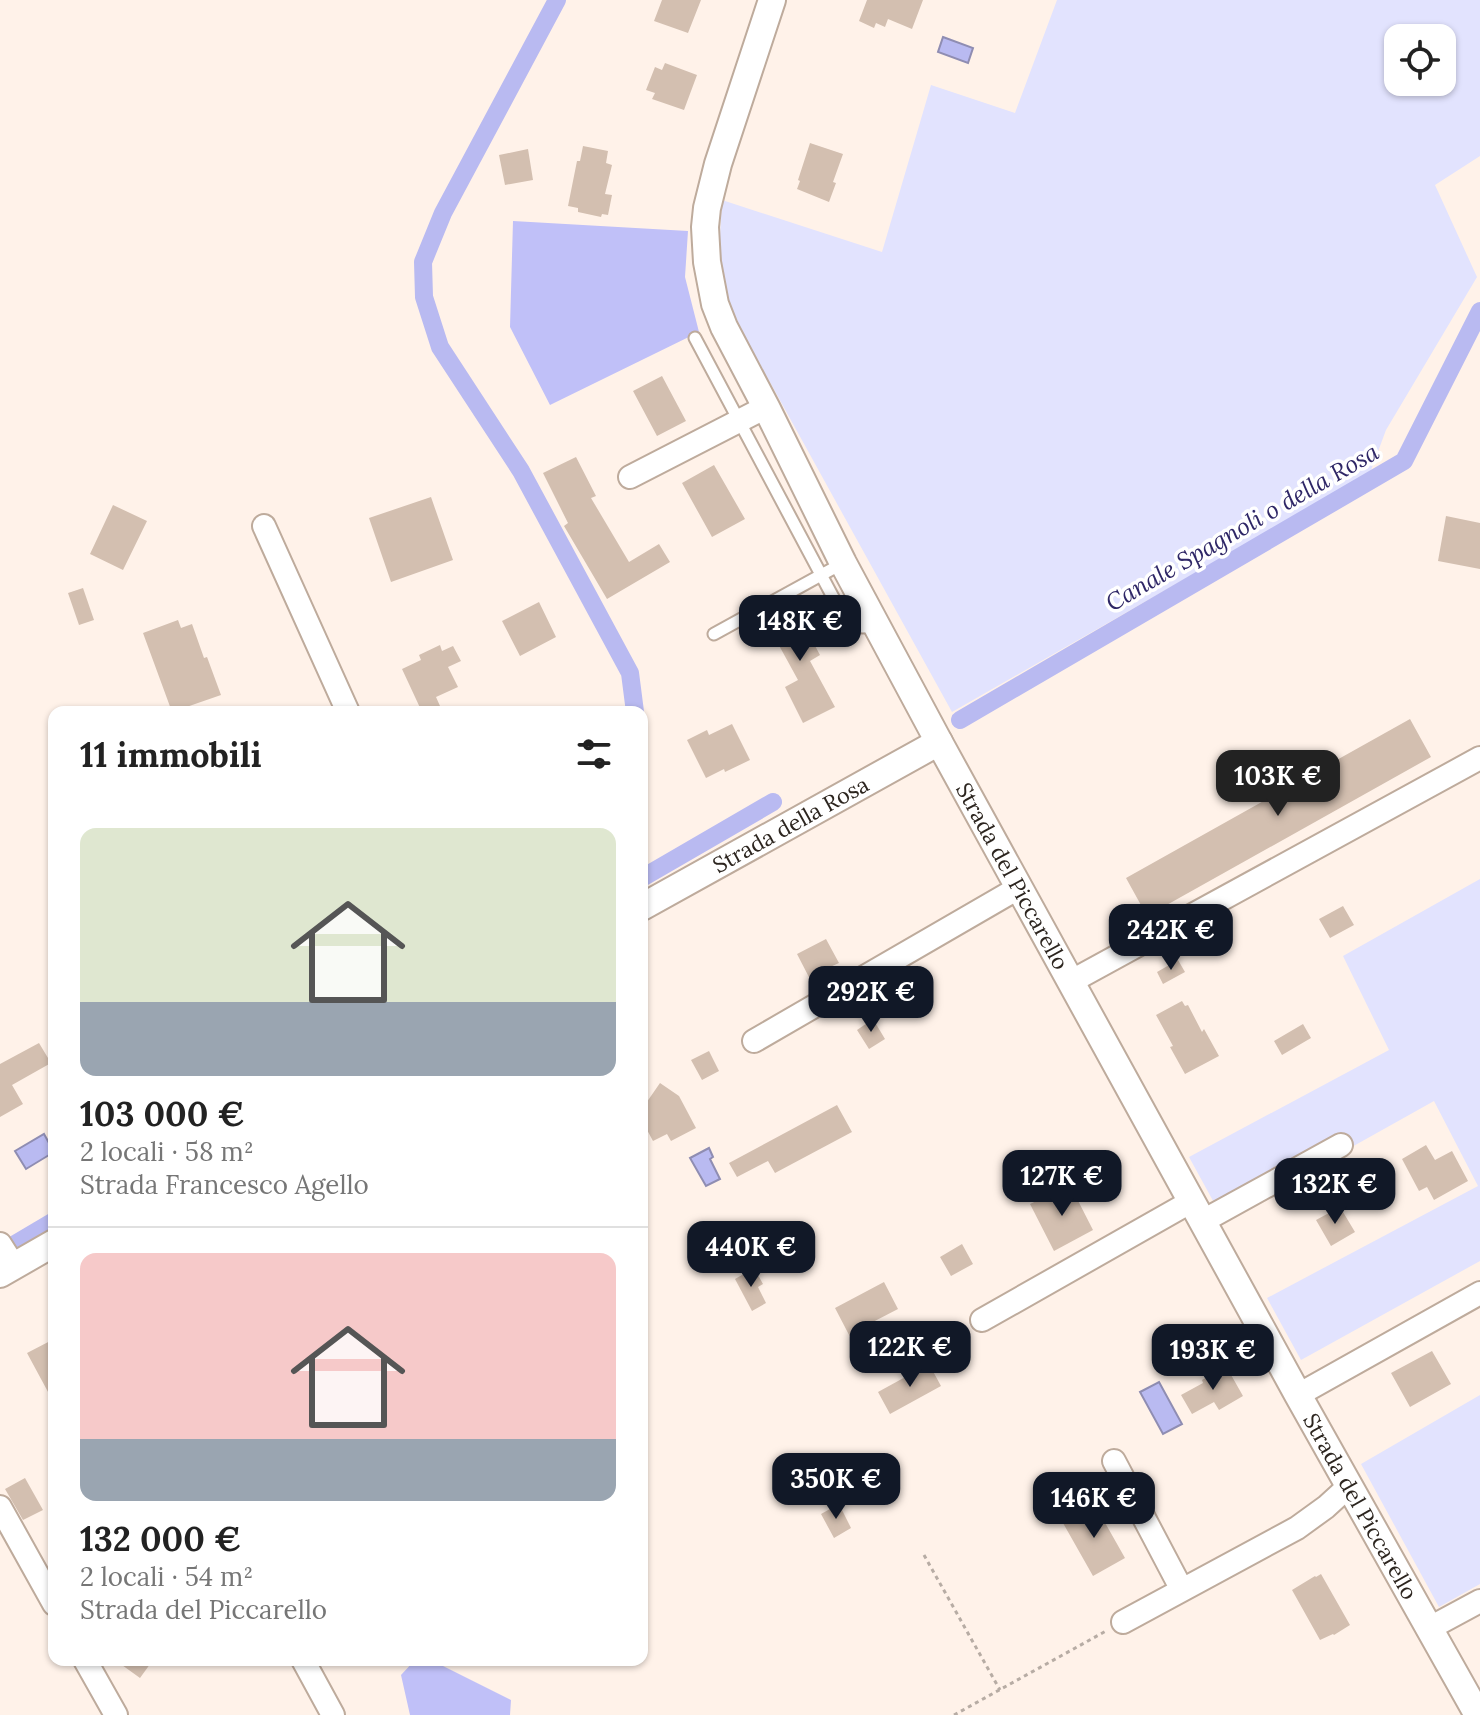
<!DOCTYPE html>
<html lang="it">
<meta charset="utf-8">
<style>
body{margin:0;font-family:Lora,serif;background:#f6f6f6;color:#222;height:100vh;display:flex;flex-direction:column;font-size:30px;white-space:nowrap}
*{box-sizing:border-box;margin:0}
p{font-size:26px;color:#767676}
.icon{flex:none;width:44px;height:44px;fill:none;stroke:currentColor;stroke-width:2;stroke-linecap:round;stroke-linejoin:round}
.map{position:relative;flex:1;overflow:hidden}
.panel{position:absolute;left:48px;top:706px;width:600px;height:960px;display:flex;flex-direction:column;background:#fff;border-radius:16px;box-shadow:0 2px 6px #0004}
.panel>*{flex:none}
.fabs{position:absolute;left:1384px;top:24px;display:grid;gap:16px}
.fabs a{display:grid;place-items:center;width:72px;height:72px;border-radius:16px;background:#fff;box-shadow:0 2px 6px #0004;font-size:40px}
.price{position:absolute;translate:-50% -68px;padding:0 18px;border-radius:16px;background:#111827;color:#fff;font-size:26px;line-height:52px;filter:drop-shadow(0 2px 4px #0008)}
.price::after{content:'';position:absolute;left:50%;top:48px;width:24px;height:18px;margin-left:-12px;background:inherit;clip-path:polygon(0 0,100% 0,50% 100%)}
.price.on{background:#222;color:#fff}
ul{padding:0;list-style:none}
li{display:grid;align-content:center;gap:16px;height:424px;padding:0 32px}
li+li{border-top:2px solid #e0e0e0}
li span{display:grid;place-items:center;height:248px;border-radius:16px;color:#555}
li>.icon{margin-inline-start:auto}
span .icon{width:144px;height:144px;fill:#fffc;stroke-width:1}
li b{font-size:34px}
h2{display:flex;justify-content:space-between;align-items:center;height:96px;padding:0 32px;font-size:34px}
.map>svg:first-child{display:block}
.green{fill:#e2e3fe;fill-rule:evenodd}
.forest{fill:#c0c0f8}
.water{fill:#b9baf1;stroke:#8f8db2;stroke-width:2}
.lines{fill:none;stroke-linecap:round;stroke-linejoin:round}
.canal{stroke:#b9baf1;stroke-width:18}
.building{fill:#d3bfb0}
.service-casing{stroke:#beab9c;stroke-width:15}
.minor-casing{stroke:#beab9c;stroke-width:26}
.tertiary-casing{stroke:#beab9c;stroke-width:30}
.path{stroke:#b7aca4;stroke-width:3;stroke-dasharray:4 4;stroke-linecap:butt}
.service{stroke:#fff;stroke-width:11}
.minor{stroke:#fff;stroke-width:22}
.tertiary{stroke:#fff;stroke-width:26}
.labels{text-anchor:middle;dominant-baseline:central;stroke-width:7;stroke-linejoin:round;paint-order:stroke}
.street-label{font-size:22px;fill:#2c251f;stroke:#fff}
.water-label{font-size:24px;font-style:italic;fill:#2e2666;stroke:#fff}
</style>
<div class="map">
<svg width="1480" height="1715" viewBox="0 0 1480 1715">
<rect width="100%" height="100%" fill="#fff2e9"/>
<path class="green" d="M1057 0H1480V156L1435 185 1477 277 1386 430 1370 473 952 712 750 346 728 302 719 253 722 200 882 252 931 85 1015 113ZM1398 38H1442V82H1398Z
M1480 879V1261L1301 1360 1267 1298 1478 1186 1434 1101 1223 1219 1189 1157 1389 1050 1343 956Z
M1480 1395V1584L1439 1607 1361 1464Z"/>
<path class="forest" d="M513 221 688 231 685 277 699 332 550 405 510 327Z
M415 1660H431L511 1700 510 1715H410L401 1675Z"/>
<path class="water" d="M943 37 973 48 968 63 938 52Z
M44 1134 54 1152 26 1169 15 1151Z
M709 1148 713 1157 710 1159 720 1179 706 1186 690 1158Z
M1159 1382 1182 1424 1163 1434 1140 1392Z"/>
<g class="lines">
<path class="canal" d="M557 0 443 213 423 262 424 297 440 347 521 471 630 673 635 712
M960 720 1404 461 1480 311
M642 878 773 802
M0 1253 54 1221"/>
</g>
<path class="building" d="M662 0H701L688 33 654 21Z
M867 0H923L912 29 888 19 885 27 876 23 874 28 859 21Z
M665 63 697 75 684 110 652 99 655 93 646 90 655 67 662 70Z
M810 143 843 154 833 182 836 183 829 202 797 189 800 181 798 180Z
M583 146 608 151 606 163 612 165 605 194 612 195 608 215 602 214 601 217 578 212V208L568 206 577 161H580Z
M528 149 533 180 505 185 499 155Z
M662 376 686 421 657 436 633 391Z
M576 457 596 496 591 498 629 562 659 544 670 562 607 599 564 526 568 523 543 473Z
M714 465 745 519 712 537 682 483Z
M431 497 453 560 391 582 369 518Z
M113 505 147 521 123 570 90 554Z
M1446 516 1480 523V569L1438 561Z
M83 588 94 620 79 625 68 593Z
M539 602 556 637 520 656 502 621Z
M792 603 820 655 810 661 835 707 803 723 785 687 798 680 764 618Z
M178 620 181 628 192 624 204 658 207 657 221 695 172 712 143 633Z
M440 645 442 651 453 646 461 661 448 667 458 687 436 697 440 706 428 712H422L402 669 421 660 419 655Z
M1410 719 1431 757 1147 916 1126 878Z
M732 724 750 760 725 772 724 769 706 778 687 740 707 730 709 735Z
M1343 906 1354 925 1330 938 1319 919Z
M826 939 839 963 830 967 833 972 812 983 797 954Z
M1178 960 1185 972 1163 984 1157 972Z
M1182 1001 1185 1006 1188 1005 1202 1032 1204 1029 1219 1056 1185 1074 1170 1047 1173 1046 1156 1015Z
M873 1019 885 1039 869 1049 857 1030Z
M1303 1024 1311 1038 1282 1055 1274 1041Z
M39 1043 51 1063 12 1085 23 1104 0 1117V1064Z
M709 1051 719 1071 702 1080 691 1060Z
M660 1083 679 1096 696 1128 671 1141 667 1134 653 1141 646 1128 642 1130V1109Z
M837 1105 852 1132 775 1173 768 1161 737 1177 729 1163Z
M1426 1145 1435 1160 1452 1151 1468 1181 1434 1200 1427 1187 1419 1191 1402 1159Z
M1070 1185 1093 1230 1054 1251 1030 1204Z
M1340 1207 1355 1232 1331 1246 1316 1220Z
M962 1244 973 1264 951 1276 940 1257Z
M754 1268 763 1284 758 1287 766 1303 752 1311 735 1279Z
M884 1282 898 1309 869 1324 879 1344 859 1354 835 1308Z
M54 1339V1403L27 1353Z
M1432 1351 1451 1384 1410 1407 1391 1373Z
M929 1364 941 1386 890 1414 878 1392Z
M1226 1366 1243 1396 1219 1410 1214 1402 1192 1414 1181 1395 1203 1383 1202 1380Z
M25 1478 43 1510 23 1520 5 1489Z
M839 1504 851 1528 834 1538 821 1514Z
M1095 1505 1125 1558 1093 1576 1063 1523Z
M1321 1574 1350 1625 1334 1635 1333 1634 1320 1640 1292 1590 1315 1576 1316 1577Z
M115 1660H153L140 1678Z"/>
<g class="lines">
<g class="service-casing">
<path id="service" d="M695 338 843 616C852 627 862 630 875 624
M714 634 843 563"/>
</g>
<g class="minor-casing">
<path id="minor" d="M630 477 766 407
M264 526 348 712
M1072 981 1480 758
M754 1041 1020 887
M1203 1221 1341 1145
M0 1244 14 1266
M982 1320 1192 1201
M1298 1395 1480 1293
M1114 1461 1182 1590
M0 1507 54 1604
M1123 1622 1297 1528 1326 1507 1349 1486
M1428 1629 1480 1601
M85 1660 116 1715
M303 1660 333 1715"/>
</g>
<g class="tertiary-casing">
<g id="tertiary">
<path id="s1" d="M772 0 718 164 707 208 705 227 707 262 715 304 724 327 766 407 843 563 939 742 1298 1395 1478 1715"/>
<path id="s2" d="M642 907 939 742"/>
<path d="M0 1274 54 1243"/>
</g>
</g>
<path class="path" d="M924 1555 1000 1690
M954 1715 1106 1631"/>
<use href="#service" class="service"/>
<use href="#minor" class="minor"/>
<use href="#tertiary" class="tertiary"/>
</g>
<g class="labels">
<g class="street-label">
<text stroke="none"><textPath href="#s2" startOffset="170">Strada della Rosa</textPath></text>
<text stroke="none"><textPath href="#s1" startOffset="960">Strada del Piccarello</textPath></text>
<text stroke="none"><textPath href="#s1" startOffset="1680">Strada del Piccarello</textPath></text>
</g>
<g class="water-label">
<text transform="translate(1242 527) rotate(-30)">Canale Spagnoli o della Rosa</text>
</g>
</g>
</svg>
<div class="fabs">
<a><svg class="icon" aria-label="locate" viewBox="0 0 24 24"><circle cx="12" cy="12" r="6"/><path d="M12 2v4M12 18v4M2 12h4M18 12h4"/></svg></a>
</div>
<b class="price" style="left:800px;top:663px">148K €</b>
<b class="price on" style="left:1278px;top:818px">103K €</b>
<b class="price" style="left:1171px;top:972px">242K €</b>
<b class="price" style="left:871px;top:1034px">292K €</b>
<b class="price" style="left:1062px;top:1218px">127K €</b>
<b class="price" style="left:1335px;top:1226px">132K €</b>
<b class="price" style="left:751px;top:1289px">440K €</b>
<b class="price" style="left:910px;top:1389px">122K €</b>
<b class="price" style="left:1213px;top:1392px">193K €</b>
<b class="price" style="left:836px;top:1521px">350K €</b>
<b class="price" style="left:1094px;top:1540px">146K €</b>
<section class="panel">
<h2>11 immobili<svg class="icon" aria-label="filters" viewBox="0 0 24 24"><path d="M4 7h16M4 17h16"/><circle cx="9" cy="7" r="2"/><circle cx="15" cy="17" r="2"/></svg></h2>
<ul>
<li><span style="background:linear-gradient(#dfe7d0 70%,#9aa5b1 0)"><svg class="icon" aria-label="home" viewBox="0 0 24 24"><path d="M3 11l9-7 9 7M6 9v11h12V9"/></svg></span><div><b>103 000 €</b><p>2 locali · 58 m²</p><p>Strada Francesco Agello</p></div></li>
<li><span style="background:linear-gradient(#f6c9c9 75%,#9aa5b1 0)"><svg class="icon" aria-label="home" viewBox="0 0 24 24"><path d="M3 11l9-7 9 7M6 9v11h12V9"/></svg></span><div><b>132 000 €</b><p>2 locali · 54 m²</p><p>Strada del Piccarello</p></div></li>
</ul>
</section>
</div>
